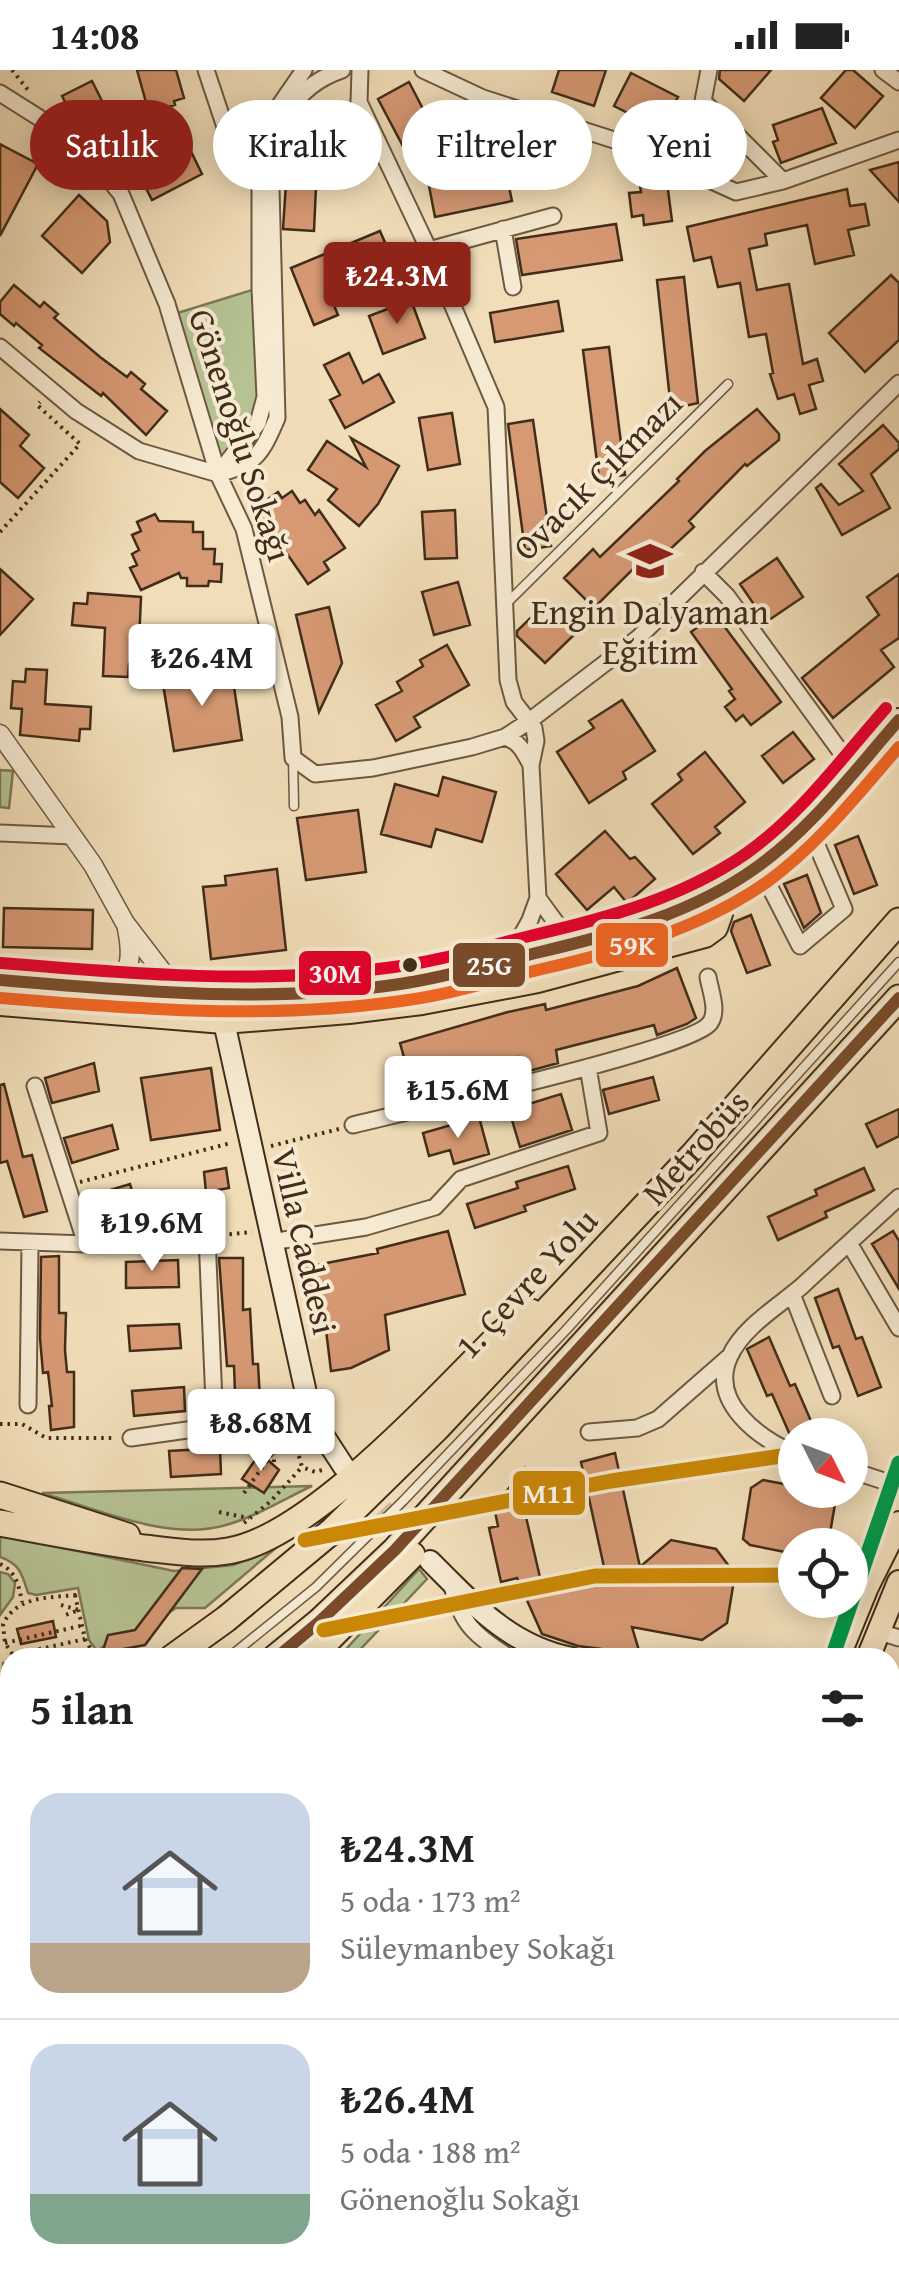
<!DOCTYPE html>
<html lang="tr">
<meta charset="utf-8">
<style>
body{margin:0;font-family:"Gentium Book Plus",serif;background:#f2f2f2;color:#222;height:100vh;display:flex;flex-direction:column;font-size:38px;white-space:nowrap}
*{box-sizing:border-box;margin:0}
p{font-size:32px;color:#767676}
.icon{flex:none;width:55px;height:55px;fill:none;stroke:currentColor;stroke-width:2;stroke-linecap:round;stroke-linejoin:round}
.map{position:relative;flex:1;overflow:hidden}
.details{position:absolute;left:0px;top:1578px;width:900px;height:642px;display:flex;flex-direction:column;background:#fff;border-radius:30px 30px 0 0;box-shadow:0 5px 25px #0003}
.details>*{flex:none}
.guide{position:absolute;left:30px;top:30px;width:840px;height:90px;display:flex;gap:20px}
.needle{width:65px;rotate:132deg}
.controls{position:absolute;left:778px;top:1348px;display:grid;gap:20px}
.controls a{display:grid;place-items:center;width:90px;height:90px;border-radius:50%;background:#fff;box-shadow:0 5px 25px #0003;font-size:50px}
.price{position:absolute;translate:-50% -85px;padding:0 22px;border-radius:10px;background:#fff;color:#222;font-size:32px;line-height:65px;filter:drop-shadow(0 2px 5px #0008)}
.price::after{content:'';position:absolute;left:50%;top:60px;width:30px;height:22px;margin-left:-15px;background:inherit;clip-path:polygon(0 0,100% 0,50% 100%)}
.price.on{background:#8f2418;color:#fff}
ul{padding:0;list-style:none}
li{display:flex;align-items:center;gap:30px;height:250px;padding:0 30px}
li+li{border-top:2px solid #e0e0e0}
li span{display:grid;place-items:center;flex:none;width:280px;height:200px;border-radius:30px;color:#555}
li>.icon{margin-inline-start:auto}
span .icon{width:120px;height:120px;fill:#fffc;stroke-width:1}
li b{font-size:42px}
h2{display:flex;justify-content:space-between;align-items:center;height:120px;padding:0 30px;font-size:42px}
.chip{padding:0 35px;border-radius:45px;background:#fff;box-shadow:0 5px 25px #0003;font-size:35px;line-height:90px}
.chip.on{background:#8f2418;color:#fff}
.status{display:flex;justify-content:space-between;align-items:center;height:70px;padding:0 50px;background:#fff;direction:ltr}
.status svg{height:28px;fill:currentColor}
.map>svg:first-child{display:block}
.green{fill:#b6c292;stroke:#7c7856;stroke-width:2.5}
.building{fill:#d69974;stroke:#412d19;stroke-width:2.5}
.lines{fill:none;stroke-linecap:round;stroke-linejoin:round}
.secondary-tunnel{stroke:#cebb99;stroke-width:20;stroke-dasharray:20 10;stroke-linecap:butt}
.service-casing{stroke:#6d5941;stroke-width:11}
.minor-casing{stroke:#6d5941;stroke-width:19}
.tertiary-casing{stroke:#6d5941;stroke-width:21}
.secondary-casing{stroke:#412d19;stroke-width:24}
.primary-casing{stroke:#412d19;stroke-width:26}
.trunk-casing{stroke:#412d19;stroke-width:29}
.path{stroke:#412d19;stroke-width:4;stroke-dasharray:2.5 5;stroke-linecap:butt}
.service{stroke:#f6ead2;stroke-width:8}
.minor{stroke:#f6ead2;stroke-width:15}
.tertiary{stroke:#f6ead2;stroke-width:18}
.secondary{stroke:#f6ead2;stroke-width:20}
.primary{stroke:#f1deb9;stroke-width:22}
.trunk{stroke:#f1deb9;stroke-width:25}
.service-bridge-casing{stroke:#6d5941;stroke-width:11;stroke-linecap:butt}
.service-bridge{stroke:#f6ead2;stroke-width:8}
.bus-1-casing{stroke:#f6ead2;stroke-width:20}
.bus-2-casing{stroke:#f6ead2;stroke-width:20}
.bus-3-casing{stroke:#f6ead2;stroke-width:20}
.bus-1{stroke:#7a4b2a;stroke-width:12}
.bus-2{stroke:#f26522;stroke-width:12}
.bus-3{stroke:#e4002b;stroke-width:12}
.metro-1-casing{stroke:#f6ead2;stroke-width:22}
.metro-2-casing{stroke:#f6ead2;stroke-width:22}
.metro-1{stroke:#ca8806;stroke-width:15}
.metro-2{stroke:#009a4c;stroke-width:15}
.bus-dot{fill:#412d19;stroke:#f6ead2;stroke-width:4}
.labels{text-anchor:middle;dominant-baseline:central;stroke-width:8;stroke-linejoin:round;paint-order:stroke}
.street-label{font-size:35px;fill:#412d19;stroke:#f6ead2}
.poi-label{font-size:35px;fill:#412d19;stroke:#f6ead2}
.line-badge{stroke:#f6ead2;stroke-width:4}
.badge-label{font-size:28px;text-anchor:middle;font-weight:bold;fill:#fff}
</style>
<div class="status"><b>14:08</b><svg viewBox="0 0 49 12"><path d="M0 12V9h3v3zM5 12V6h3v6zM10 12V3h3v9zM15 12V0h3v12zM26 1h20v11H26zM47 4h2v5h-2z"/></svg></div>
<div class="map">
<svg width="899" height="2218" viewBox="0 0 899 2218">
<rect width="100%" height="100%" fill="#f1deb9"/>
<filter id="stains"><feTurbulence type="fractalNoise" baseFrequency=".002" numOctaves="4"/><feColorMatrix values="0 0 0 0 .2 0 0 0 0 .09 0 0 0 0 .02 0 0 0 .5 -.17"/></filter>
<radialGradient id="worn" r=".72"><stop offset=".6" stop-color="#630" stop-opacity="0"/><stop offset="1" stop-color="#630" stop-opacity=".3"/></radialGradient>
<path class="green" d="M255 219 262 338 219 394 174 244Z
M0 700 13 701 9 738 0 737Z
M312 1416C284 1429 255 1447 226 1455 169 1472 97 1439 42 1423Z
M0 1465 174 1501 233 1495 277 1477 205 1538H176L142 1559 115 1569 97 1581 89 1570 78 1518 36 1525 28 1523C22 1504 20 1494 0 1487Z
M419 1499 427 1509 353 1587H339Z
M0 1502 8 1504 15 1513 13 1527 0 1545Z
M10 1592V1652L0 1657 3 1593Z
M10 1909V2029L0 2030V1913Z"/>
<path class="building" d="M137 0H176L184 28 174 31 175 35 149 43Z
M559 0H606L594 36 552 22Z
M720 0H771L744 31 719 9Z
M846 0H853L883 26 855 58 821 28Z
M631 3 678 27 670 40 715 67 699 93 668 79 675 67 614 36Z
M92 11 108 43 116 40 129 71 101 82 86 64 80 50 76 53 62 26Z
M409 12 436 64 405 80 378 29Z
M310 32 333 34 329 95 317 94 314 161 283 159 287 98H296L300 45Z
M822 38 836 73 781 93 773 72 778 70 773 55Z
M178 55 202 104 152 130 127 81Z
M532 55 549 61 552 92 505 98 512 131 435 147 429 116 453 111 448 66Z
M0 74 38 94 0 166Z
M899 92V132L870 100Z
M667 112 672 151 644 155 643 145 632 147 629 123 641 122 640 116Z
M847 119 850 136 865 134 869 155 848 160 854 185 815 194 807 155 765 164 767 175 749 179 757 220 789 214 803 294 817 289 823 311 809 315 816 339 800 344 794 324 778 329 770 304 773 303 766 264 749 267 740 213 718 217 711 187 694 191 687 157Z
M79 125 107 151 110 172 82 203 42 166Z
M616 154 622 190 522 205 516 169Z
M380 161 397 200 331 228 338 245 314 255 291 198Z
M891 205 899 213V270L865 302 829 263Z
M684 207 698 333 671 339 657 210Z
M14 215 40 237 44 232 58 244 54 248 100 287 127 307 131 302 145 314 141 319 167 341 146 365 103 323 101 326 39 278 42 275 16 253 14 256 0 244V232Z
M411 230 425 268 383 284 369 246Z
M558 231 563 261 495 272 490 243Z
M609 277 625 405 599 408 583 280Z
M349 283 363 313 379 304 394 332 345 358 330 330 340 325 324 295Z
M0 339 29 365 20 376 44 398 18 428 0 412Z
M757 339 779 364V370L747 396 745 394 689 451 694 457 648 500 640 492 594 538 564 508 593 479 600 487 679 411 677 409 705 381Z
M452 343 460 394 428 400 419 348Z
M533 350 551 476 525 480 508 354Z
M883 355 899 373V379L871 404 890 438 842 465 816 418 821 414 839 435 863 421 839 394Z
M351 368 399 396 378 434 359 456 328 430 337 419 308 400 327 371 366 397Z
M292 421 300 433 305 430 315 445 319 440 345 478 324 492 329 500 308 514 281 475 269 483 255 456 263 450 255 438 278 422 282 428Z
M455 440 457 488 425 489 422 442Z
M155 444 159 451 193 452V462H203V479H215L214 494H222L221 512 209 511 208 516H187V508H181L179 503 141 520 130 498 137 495 132 484 139 480 132 465 141 461 137 452Z
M777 488 803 527 766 552 740 514Z
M0 499 33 529 0 565Z
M899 504V568L881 580 894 597 833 648 802 608 879 545 867 527Z
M458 512 470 555 434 565 422 522Z
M88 523 141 527 138 595 129 594 128 607 103 606 105 558 72 555 74 533 87 534Z
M547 532 577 562 545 593 517 566V561Z
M329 537 342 593 319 642 296 545Z
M715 544 781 632 751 655 743 645 736 651 725 637 735 629 729 621 732 619 691 562Z
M447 575 469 615 414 647 420 657 396 671 376 635 402 621 397 612 423 596 420 590Z
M231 597 242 670 174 681 162 608Z
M26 599 47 600 45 634 91 637 90 659H80L79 671 20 665 22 639 11 638 13 611 25 612Z
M622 630 655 681 623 702 626 709 589 733 557 682 594 658 589 651Z
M793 662 814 689 783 713 762 686Z
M705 682 745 732 715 757 720 763 693 784 652 734 682 710 678 704Z
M443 707 496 722 482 772 436 759 431 777 381 764 395 714 438 726Z
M358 740 366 802 306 810 297 748Z
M605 761 630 789 635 787 655 809 627 833 614 817 587 840 556 804Z
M858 766 877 815 854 824 835 775Z
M277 799 286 880 211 889 203 817 226 815 225 806Z
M807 805 821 843 804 858 784 814Z
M4 838 93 840 92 879 3 877Z
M751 845 770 895 747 903 731 861 734 852Z
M677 898 696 948 687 954 657 965 654 955 556 980 558 993 522 1003 518 987 412 1016 400 973 508 942 545 934 546 940 638 916Z
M94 993 99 1021 52 1033 45 1008Z
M211 998 220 1060 151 1070 141 1008Z
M653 1007 659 1030 609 1044 603 1020Z
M4 1014 23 1087 32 1085 47 1141 24 1147 7 1091 0 1093V1015Z
M561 1024 572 1060 520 1077 509 1040Z
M899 1039V1066L877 1077 866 1054Z
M479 1047 489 1084 454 1094 450 1080 429 1086 423 1063Z
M112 1055 118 1079 72 1093 64 1068Z
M568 1096 575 1119 524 1136 526 1141 475 1158 467 1134 518 1118 516 1112Z
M226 1098 229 1118 206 1122 204 1102Z
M864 1098 874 1120 825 1142 827 1147 778 1170 768 1147 817 1125 815 1120Z
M130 1114 137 1138 91 1152 83 1128Z
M448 1161 465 1224 385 1245 389 1280 351 1298 331 1301 326 1260 319 1261 306 1197 378 1183 377 1179Z
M893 1161 899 1171V1219L872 1174Z
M59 1186V1243H66L65 1280 67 1302H74V1357L51 1360 49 1336H52L48 1302 43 1303 40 1268 41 1187Z
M219 1188H243V1240L250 1239 253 1294H258L261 1347 236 1348 234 1296H227Z
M178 1190 179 1217 126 1218V1192Z
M838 1219 856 1269 862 1267 881 1317 858 1326 839 1276 833 1278 815 1228Z
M179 1254 181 1278 130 1281 128 1256Z
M769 1267 790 1316 795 1314 817 1365H790L772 1324 767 1326 747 1279Z
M184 1317 185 1341 134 1346 132 1321Z
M220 1378 221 1404 171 1407 169 1381Z
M260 1383 279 1400 264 1423 242 1409Z
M615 1383 640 1497 671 1470 716 1479 735 1504 727 1553 702 1570 632 1557 640 1584 578 1576 542 1564 517 1508 501 1512 489 1458 498 1456 494 1437 525 1398 554 1420 540 1438 523 1434 542 1516 576 1500 580 1508 604 1497 581 1392Z
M763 1410 795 1416V1420L828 1423 835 1434 828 1475H795V1484L750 1475 743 1469 751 1418Z
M182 1498 202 1499 145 1575 102 1583 108 1565 135 1560Z
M53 1551 56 1567 21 1574 17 1559Z"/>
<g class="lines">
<path class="secondary-tunnel" d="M362 1417 417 1476"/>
<g class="service-casing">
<path id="service" d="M508 532 728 314
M293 688 294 736
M403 1431 566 1260 899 892
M0 1794 10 1797
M0 1893 10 1887"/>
</g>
<g class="minor-casing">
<path id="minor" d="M206 0 231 75 241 92 268 95
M360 0 359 32 429 180 496 337 508 610 514 632 534 658 536 671 531 695 538 828 530 850 508 890
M423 0 483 28 639 78 736 122 783 111 899 70
M709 0 703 31 783 111
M883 0 899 12
M0 23 79 73 121 124 167 234 218 404 244 459 290 647 293 688 315 704 373 698 472 677 505 667 528 652 638 568 899 313
M503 159 513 217
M429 180 553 146
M0 277 76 341 139 381 218 404
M218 404C256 395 262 383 277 348L271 117C271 63 289 18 342 0
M218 404 258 353 265 327 260 219V94L266 64 275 42 304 0
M703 502 727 526 854 700
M505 667C519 671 524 682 531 695
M0 763 73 766
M759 796 800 876 844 839 807 752
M538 828 557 854 587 870
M35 1016 86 1174
M353 1055C404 1042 692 979 710 953 719 941 710 920 708 907
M0 1171 86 1174 207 1166 215 1356 131 1368
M271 1172 366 1157 435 1137 461 1109 599 1063 588 997
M849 1173 899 1258
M792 1224 832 1326
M28 1335 30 1175
M589 1362 637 1358 658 1349 730 1286
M795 1384C759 1368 708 1332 730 1286 743 1257 779 1236 802 1216 834 1186 867 1157 899 1127
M850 1400 899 1416
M451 1512C461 1555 474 1564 510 1588
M877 1561 899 1568"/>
</g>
<g class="tertiary-casing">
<path id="tertiary" d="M0 664 93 795 125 853 177 921
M113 919C132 901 132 884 127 859
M890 1921 899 1924
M890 1940 899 1943"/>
</g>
<g class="secondary-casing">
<path id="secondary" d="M224 952 306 1323 316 1354 344 1397
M430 1491C473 1534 510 1576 572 1588"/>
</g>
<g class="primary-casing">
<path id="primary" d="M0 910C126 921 275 933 400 914 451 906 499 891 548 880 621 863 695 842 757 797 812 758 854 700 899 650
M0 934 224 952 349 942 422 933 538 911 705 866 716 858 721 844 710 826
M838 1588 867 1517 899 1453
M868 1588 899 1512
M0 2136 10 2154
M40 2210 45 2218
M0 2213 3 2218
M653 2218 655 2210
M680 2218 682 2210"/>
</g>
<g class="trunk-casing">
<path id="trunk" d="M0 1425 127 1466
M0 1453C48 1462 95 1471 144 1478 171 1481 200 1486 228 1481 311 1468 440 1324 501 1264L531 1242
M172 1588 226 1549 333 1460 437 1358 693 1085 899 851
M275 1588 319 1552 395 1480 899 928
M310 1588 412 1485
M0 1682 10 1677
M0 1747 10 1743
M68 2210 73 2218
M105 2210 108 2215"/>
</g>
<path class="path" d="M12 0 28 20
M0 462 80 374 37 335 40 332
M271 1076 339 1059
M80 1112 231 1073
M222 1165 252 1162
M0 1354H22L46 1368H116
M305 1366 297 1379 302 1397 315 1402 326 1399
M274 1382V1397
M244 1423 274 1381 297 1356
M219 1442 249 1448
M244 1453 271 1431 302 1397
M0 1494C16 1501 19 1516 22 1532
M75 1525 85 1569 13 1585 5 1573 3 1554C17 1526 47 1528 75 1525Z
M61 1535 79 1540 63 1546
M85 1569 96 1588
M5 1573 80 1556
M0 1838 8 1846
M0 2055 3 2054 1 2036H10"/>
<use href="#service" class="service"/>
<use href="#minor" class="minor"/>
<use href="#tertiary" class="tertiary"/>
<use href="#secondary" class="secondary"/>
<use href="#primary" class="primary"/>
<use href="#trunk" class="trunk"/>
<g class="service-bridge-casing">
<path id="service-bridge" d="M228 1588 316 1517 403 1431
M0 1716 10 1712"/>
</g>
<use href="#service-bridge" class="service-bridge"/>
<g class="bus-1-casing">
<path id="bus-1" d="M0 910C133 921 268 934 400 914 448 907 494 893 540 882 616 864 693 843 757 797 813 757 854 701 899 650
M276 1588 319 1552 395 1480 899 928"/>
</g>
<g class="bus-2-casing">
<path id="bus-2" d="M0 928C133 939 268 950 401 931 449 925 495 910 542 899 621 881 700 859 767 812 818 775 858 724 899 677"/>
</g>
<g class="bus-3-casing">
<path id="bus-3" d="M1 893C132 904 263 915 394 897 441 891 487 876 534 865 607 848 681 828 744 785 800 746 841 689 886 638"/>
</g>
<use href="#bus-1" class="bus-1"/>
<use href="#bus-2" class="bus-2"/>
<use href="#bus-3" class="bus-3"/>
<g class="metro-1-casing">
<path id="metro-1" d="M305 1470 611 1411 795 1384
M324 1560 595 1506 795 1505"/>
</g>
<g class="metro-2-casing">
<path id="metro-2" d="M832 1588 899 1393"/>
</g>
<use href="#metro-1" class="metro-1"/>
<use href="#metro-2" class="metro-2"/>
</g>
<defs>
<g id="school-bare" transform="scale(3.45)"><path d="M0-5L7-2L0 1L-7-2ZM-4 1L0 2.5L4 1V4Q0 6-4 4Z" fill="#8f2418" stroke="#f6ead2" stroke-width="2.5" paint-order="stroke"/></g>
</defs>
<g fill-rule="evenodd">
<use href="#school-bare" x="650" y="491"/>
</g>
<circle class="bus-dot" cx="410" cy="895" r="9"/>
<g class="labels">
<g class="street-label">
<text transform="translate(241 365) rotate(72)">Gönenoğlu Sokağı</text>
<text transform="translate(597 405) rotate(-45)">Ovacık Çıkmazı</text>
<text transform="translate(695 1077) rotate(-48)">Metrobüs</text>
<text transform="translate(305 1171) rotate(77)">Villa Caddesi</text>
<text transform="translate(526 1213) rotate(-47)">1. Çevre Yolu</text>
</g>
<g class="poi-label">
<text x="650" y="541">Engin Dalyaman<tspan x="650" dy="40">Eğitim</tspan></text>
</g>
</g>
<g class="line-badge">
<rect x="594" y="851" width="76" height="48" rx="10" fill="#f26522"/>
<rect x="451" y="871" width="76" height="48" rx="10" fill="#7a4b2a"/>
<rect x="297" y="879" width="76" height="48" rx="10" fill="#e4002b"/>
<rect x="511" y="1399" width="76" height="48" rx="10" fill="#ca8806"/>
</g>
<g class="badge-label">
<text x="632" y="885">59K</text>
<text x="489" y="905">25G</text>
<text x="335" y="913">30M</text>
<text x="549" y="1433">M11</text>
</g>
<rect width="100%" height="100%" filter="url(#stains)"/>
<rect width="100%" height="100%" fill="url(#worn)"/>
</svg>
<div class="controls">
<a><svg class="needle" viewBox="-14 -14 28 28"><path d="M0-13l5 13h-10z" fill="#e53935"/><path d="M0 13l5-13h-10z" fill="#767676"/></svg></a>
<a><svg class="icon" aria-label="locate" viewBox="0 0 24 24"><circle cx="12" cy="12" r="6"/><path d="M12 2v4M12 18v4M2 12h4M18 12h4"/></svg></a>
</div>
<b class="price on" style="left:397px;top:257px">₺24.3M</b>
<b class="price" style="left:202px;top:639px">₺26.4M</b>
<b class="price" style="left:458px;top:1071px">₺15.6M</b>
<b class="price" style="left:152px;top:1204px">₺19.6M</b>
<b class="price" style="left:261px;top:1404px">₺8.68M</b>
<div class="guide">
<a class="chip on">Satılık</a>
<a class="chip">Kiralık</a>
<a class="chip">Filtreler</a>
<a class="chip">Yeni</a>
</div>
<section class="details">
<h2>5 ilan<svg class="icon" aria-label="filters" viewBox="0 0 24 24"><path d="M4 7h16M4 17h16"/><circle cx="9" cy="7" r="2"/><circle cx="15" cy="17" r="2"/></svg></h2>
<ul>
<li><span style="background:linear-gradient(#c9d6e8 75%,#b9a48a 0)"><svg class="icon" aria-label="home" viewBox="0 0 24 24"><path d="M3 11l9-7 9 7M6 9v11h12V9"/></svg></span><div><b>₺24.3M</b><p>5 oda · 173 m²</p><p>Süleymanbey Sokağı</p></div></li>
<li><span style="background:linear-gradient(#c9d6e8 75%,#7fa58c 0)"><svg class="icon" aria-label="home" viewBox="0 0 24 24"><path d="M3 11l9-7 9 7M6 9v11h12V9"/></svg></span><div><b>₺26.4M</b><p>5 oda · 188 m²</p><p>Gönenoğlu Sokağı</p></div></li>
</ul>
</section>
</div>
